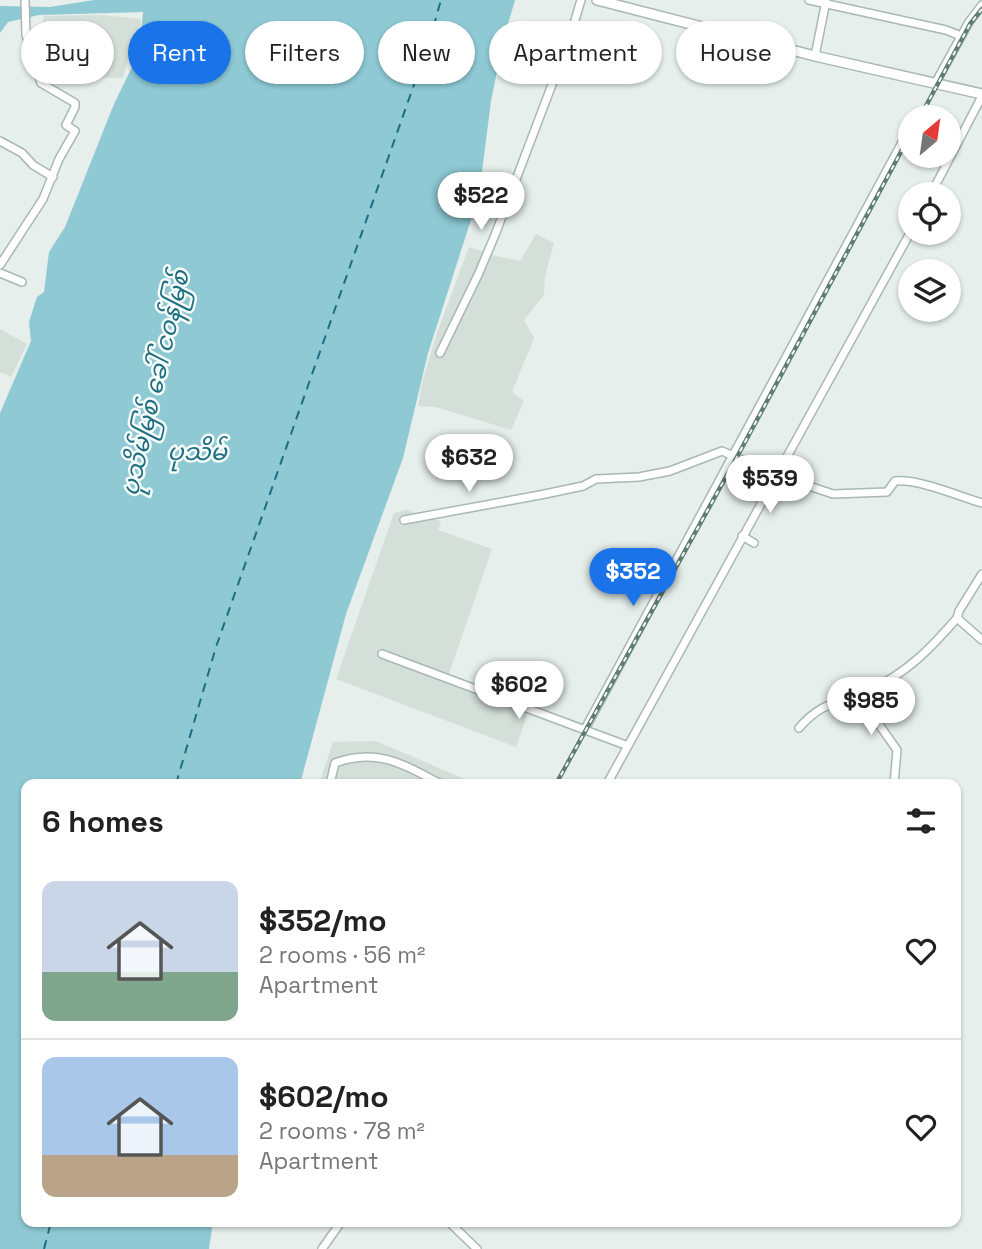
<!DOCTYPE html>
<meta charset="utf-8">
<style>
body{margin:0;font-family:"Space Grotesk","Noto Sans Myanmar",sans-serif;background:#f2f2f2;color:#222;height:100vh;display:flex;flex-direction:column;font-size:26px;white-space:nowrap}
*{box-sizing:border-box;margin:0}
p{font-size:23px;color:#767676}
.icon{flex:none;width:38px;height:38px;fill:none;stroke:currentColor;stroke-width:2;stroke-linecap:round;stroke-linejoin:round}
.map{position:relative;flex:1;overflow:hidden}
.details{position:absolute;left:21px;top:779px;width:940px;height:448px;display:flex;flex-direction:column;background:#fff;border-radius:14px;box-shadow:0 2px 5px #0004}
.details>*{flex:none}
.guide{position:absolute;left:21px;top:21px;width:942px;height:63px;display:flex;gap:14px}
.needle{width:46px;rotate:29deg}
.controls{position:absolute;left:898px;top:105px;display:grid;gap:14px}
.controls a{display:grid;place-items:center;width:63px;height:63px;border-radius:50%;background:#fff;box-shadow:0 2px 5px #0004;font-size:35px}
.price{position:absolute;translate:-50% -60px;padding:0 16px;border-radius:24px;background:#fff;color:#222;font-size:23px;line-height:46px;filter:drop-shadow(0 2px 4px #0008)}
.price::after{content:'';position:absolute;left:50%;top:42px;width:21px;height:16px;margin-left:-10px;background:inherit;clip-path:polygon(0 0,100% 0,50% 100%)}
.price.selected{background:#1a73e8;color:#fff}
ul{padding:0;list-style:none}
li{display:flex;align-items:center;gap:21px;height:175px;padding:0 21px}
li+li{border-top:2px solid #e0e0e0}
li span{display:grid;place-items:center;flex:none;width:196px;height:140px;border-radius:14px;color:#555}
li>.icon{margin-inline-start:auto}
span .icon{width:84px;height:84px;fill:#fffc;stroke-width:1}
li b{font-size:30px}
h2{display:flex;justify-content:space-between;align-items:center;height:84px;padding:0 21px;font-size:30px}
.pill{padding:0 24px;border-radius:32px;background:#fff;box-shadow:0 2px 5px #0004;font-size:24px;line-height:63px}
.pill.selected{background:#1a73e8;color:#fff}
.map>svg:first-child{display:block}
.built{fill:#d4dfda}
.water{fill:#8ec9d4}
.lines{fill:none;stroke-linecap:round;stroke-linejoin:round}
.ferry{stroke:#1c6f80;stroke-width:2;stroke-dasharray:9 7;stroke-linecap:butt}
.minor-casing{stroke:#a8b8b2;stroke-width:10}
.tertiary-casing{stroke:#a8b8b2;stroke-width:12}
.minor{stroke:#fff;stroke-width:7}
.tertiary{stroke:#fff;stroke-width:9}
.rail-casing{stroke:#5f7d75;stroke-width:4.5}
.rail{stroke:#f7fbf9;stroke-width:2;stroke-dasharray:5;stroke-linecap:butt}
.labels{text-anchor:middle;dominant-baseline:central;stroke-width:5;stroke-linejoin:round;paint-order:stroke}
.water-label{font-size:24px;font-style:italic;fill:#1c6f80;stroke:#f7fbf9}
</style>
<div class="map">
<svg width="982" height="1249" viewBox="0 0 982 1249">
<rect width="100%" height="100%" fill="#e6efeb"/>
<path class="built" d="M102 15 141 19 140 37 132 45 123 78 51 76 45 44 43 16Z
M536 234 554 243 545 276 544 295 524 320 534 338 512 392 524 401 511 430 436 407 418 406 423 379 438 330 469 247 496 256 520 261Z
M0 329 27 344 11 377 0 372Z
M406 510 441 521 438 530 492 549 449 674 530 707 516 747 336 679 394 513Z
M376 741 467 780 473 784H319L333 742Z"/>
<path class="water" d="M94 0H515L503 41 491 101 479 195 428 353 403 458 346 614 300 784H26V1222H213L209 1249H0V413L31 341 29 322 37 297 44 292 49 252 65 227 114 104 132 67 140 45 143 12 39 15 8 22 0 33V6L50 7Z"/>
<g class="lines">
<path class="ferry" d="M176 784 216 647 429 42 441 0
M44 1249 51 1222"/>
<g class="minor-casing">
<path id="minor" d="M809 0 946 30 961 36
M815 56 826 1
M936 82 969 22 982 5
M0 141 22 153 33 165 53 177
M931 194 982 96
M0 265 43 199 59 159 75 131 66 125 75 107V103L41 83 26 35 25 0
M0 273 22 282
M440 353 478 275 495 235 570 37 581 0
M404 520 540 495 583 486 596 479 639 477 670 471 722 451 776 475 833 494 887 492 895 481C920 479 958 496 982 503
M742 536 754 543
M957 618 982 640
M382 654 628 746
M869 690 873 716 897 750 894 784
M799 728C822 701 840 703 870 690 907 673 931 648 957 618L959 611 982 574
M585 729 905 137
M330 784 335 763C378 747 404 765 441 784
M607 784 910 233
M449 1222 477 1249
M322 1249 341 1222"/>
</g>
<g class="tertiary-casing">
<path id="tertiary" d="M597 0 815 56 982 94"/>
</g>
<use href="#minor" class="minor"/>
<use href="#tertiary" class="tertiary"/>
<g class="rail-casing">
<path id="rail" d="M920 117 970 24 982 9
M556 784 737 457 910 135"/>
</g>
<use href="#rail" class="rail"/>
</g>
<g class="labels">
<g class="water-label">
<text transform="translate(155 383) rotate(-77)">ပုသိမ်မြစ် ခေါ် ငဝန်မြစ်</text>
<text x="197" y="451">ပုသိမ်</text>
</g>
</g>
</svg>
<div class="controls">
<a><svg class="needle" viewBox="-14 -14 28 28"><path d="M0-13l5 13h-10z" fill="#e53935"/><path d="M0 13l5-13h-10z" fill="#767676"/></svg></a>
<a><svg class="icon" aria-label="locate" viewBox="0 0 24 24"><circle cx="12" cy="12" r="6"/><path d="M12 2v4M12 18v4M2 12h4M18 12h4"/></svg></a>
<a><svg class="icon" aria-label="layers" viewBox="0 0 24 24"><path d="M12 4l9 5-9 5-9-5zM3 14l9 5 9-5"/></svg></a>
</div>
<b class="price" style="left:481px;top:232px">$522</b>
<b class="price" style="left:469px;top:494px">$632</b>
<b class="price" style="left:770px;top:515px">$539</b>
<b class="price selected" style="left:633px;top:608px">$352</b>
<b class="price" style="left:519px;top:721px">$602</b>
<b class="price" style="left:871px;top:737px">$985</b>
<div class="guide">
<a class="pill">Buy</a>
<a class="pill selected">Rent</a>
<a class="pill">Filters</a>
<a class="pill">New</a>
<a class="pill">Apartment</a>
<a class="pill">House</a>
</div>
<section class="details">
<h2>6 homes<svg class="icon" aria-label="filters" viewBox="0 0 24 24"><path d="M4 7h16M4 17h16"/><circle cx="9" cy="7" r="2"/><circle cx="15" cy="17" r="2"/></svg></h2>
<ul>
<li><span style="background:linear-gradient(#c9d6e8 65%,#7fa58c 0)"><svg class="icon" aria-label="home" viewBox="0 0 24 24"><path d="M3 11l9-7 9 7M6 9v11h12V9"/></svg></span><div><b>$352/mo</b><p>2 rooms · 56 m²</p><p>Apartment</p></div><svg class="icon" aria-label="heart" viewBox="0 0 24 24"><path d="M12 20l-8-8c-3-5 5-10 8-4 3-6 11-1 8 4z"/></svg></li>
<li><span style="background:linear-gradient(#a9c7e8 70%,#b9a48a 0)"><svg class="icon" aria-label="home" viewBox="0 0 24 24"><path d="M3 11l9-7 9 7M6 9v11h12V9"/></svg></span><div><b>$602/mo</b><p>2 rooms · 78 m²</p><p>Apartment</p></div><svg class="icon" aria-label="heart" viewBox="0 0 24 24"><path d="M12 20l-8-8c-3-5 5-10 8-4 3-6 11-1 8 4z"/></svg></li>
</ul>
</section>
</div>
